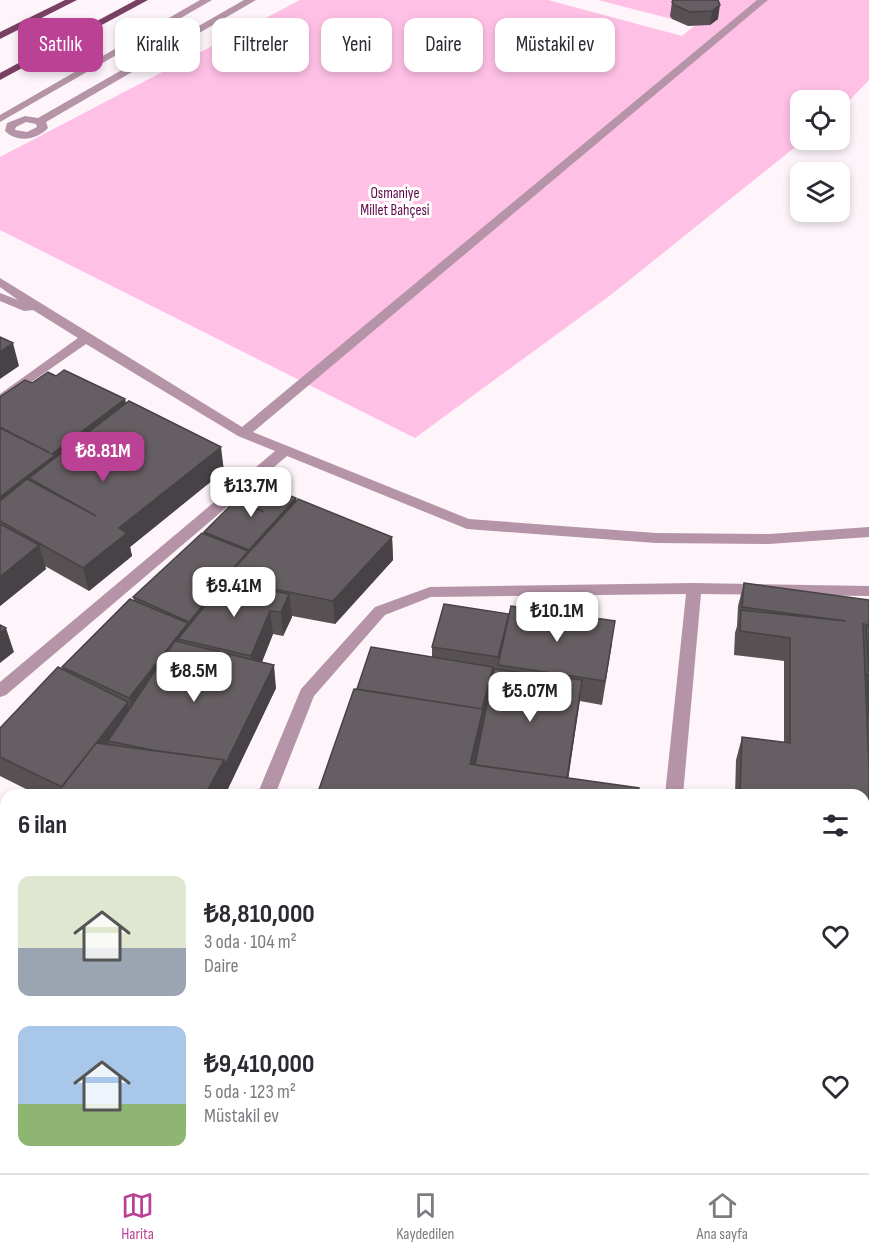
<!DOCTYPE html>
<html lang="tr">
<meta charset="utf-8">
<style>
body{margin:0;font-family:"Sofia Sans Condensed",sans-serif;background:#f2f2f3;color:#2b2b33;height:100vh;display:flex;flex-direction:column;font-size:22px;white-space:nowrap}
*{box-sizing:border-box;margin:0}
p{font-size:20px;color:#7c7c81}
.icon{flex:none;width:33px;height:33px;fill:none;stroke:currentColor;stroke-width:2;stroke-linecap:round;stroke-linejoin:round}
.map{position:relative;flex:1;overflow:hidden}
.side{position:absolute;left:0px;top:789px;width:870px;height:384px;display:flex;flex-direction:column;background:#fff;border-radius:18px 18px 0 0;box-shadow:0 3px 9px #0003}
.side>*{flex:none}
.top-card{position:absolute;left:18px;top:18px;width:834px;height:54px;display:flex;gap:12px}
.controls{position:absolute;left:790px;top:90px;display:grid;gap:12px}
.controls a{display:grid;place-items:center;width:60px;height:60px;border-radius:12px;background:#fff;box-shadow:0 3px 9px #0003;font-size:30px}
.price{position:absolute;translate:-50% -51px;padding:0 14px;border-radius:12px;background:#fff;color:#222;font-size:20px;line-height:39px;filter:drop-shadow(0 2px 3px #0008)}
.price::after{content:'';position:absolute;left:50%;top:36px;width:18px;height:14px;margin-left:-9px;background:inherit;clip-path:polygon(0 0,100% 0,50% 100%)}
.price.current{background:#bb4194;color:#fff}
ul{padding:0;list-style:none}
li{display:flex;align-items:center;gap:18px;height:150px;padding:0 18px}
li span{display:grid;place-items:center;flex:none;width:168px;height:120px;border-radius:12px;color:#555}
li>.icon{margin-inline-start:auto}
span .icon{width:72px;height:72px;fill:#fffc;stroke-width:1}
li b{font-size:26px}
h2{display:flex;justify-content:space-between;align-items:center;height:72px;padding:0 18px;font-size:26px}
.chip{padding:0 21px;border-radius:12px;background:#fff;box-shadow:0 3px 9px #0003;font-size:21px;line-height:54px}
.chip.current{background:#bb4194;color:#fff}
.dock{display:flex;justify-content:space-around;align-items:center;height:84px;border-top:2px solid #e1e1e2;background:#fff;font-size:16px;color:#7c7c81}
.dock a{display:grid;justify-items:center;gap:3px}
.dock .current{color:#bb4194}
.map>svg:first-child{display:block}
.green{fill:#ffc0e6}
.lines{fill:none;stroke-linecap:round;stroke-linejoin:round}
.service{fill:#b594a7;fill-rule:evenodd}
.minor{fill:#b594a7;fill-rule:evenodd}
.primary{fill:#784164;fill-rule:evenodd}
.wall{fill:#575154}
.shaded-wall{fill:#474245}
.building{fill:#655e62;stroke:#474245;stroke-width:1.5}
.labels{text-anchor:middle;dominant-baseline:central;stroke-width:6;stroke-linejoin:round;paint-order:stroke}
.far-park-label{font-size:15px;fill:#5f0748;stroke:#fff}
</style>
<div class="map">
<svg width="869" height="1173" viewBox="0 0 869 1173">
<rect width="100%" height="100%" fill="#fdf5fa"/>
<path class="green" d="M300 0H548L682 36 695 25 598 0H869V80L840 110V100H801V140H804L612 294 415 438 0 230V157Z"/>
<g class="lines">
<path class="service" d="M244 0H256L46 122 48 128C37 140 17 143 5 131L7 123 25 116 38 118ZM26 122 36 124 37 127 27 132 15 130 16 127Z"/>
<path class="minor" d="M200 0H212L0 122V115Z
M757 0H768L253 432 469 519 656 533 769 534 869 527V537L769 544 656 543 467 529 287 456 6 695 0 697V682L275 451 238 436 86 344 0 404V394L78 338 33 310 24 311 0 301V293L18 300 0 287V278L242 427Z
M694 583 869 586V596L701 594 683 795H665L686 594 431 597 385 615 314 696 275 795H257L301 689 375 607 430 587Z
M112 1167H133L131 1173H110Z
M629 1167H649V1173H629Z"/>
<path class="primary" d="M65 0H77L0 39V32Z
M136 0H148L0 80V73Z"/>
</g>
<path class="wall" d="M718 0V19L710 25 688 26 672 19 670 16 672 2Z
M56 376 125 399 126 404 224 471 130 547 132 556 89 591 45 566 46 569 0 606V397L32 383Z
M296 498V501L392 537 393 560 335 624 292 616V617L283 636 273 634 262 662 276 688 225 795H38L0 776V728L63 669 62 667 134 600 133 597 204 534V532L246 505V504Z
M744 583 869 600V903L866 912 864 911V795H735L736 760 742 737 784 742V661L734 655 735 633 737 626 738 606Z
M612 644 602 705 580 701 568 778 317 795 357 689 432 657V647Z
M6 858V1140L0 1136V866Z
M864 921 869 922V1173H712L713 1167H864Z"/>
<path class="shaded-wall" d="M720 5 718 19 710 25 712 11Z
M13 343 19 366 0 379V352Z
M125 399 130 422 29 478 35 499 0 521V497L52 454Z
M221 447 224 471 130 547 132 556 89 591 83 568 119 528Z
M296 498 298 522 252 574 249 550Z
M392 537 393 560 335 624 333 601Z
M39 545 46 569 0 606V577Z
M225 579 228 603 193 642 189 622Z
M289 594 292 617 283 636 281 612Z
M270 611 273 634 255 679 251 656Z
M188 623 191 642 178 639 182 660 134 721 129 698Z
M6 628 14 652 0 663V633Z
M274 665 276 688 225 795H205Z
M493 667 492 690 475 768 470 764 482 712Z
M582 680 579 704 566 795 567 781Z
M128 702 133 725 108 741 112 754 63 788Z"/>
<path class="building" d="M673 0H718L720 5 712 11 690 12 674 5 672 2Z
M0 337 13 343 0 352Z
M64 370 125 399 52 454 55 455 0 497V428L50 453 0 427V397L25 380 32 383 48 372 56 376Z
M129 401 221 447 119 528 127 533 83 568 0 521V501L27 479 96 516 29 478Z
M265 486 296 498 249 550 204 532 235 501 264 512 246 504Z
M298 499 392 537 333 601 225 579 189 622 133 597 202 533 248 551 228 575Z
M0 524 39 545 0 577Z
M225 581 289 594 281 612 270 611 251 656 178 639Z
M744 583 869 600V625L863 624 869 767V889L864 888V795H740L742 737 790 743V638L740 631 741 610 846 621 742 607Z
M130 599 188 623 129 698 62 667Z
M444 604 509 614 498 657 432 647Z
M511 606 615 621 605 681 498 665Z
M0 625 6 628 0 633Z
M866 627H869V672Z
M175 641 274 665 225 765 224 760 152 750 108 741Z
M371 647 493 667 482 709 357 689Z
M58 667 128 702 62 787 0 757V728Z
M494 669 582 680 567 778 475 765Z
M867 674 869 675V718Z
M354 689 483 709 470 764 639 788 638 795H317Z
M96 743 224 760 205 795H55Z
M6 858V1002L0 1001V866Z
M864 921 869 922V1033L864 1032Z
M0 1010 6 1012V1128L0 1123Z
M864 1038H869V1168L864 1167Z
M186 1167H577L576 1173H184Z
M718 1167H832L865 1173H718Z"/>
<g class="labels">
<g class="far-park-label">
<text x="395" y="193">Osmaniye<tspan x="395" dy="17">Millet Bahçesi</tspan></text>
</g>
</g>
</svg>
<div class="controls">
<a><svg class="icon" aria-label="locate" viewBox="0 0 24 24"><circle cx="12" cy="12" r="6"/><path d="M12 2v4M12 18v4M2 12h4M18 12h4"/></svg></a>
<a><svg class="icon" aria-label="layers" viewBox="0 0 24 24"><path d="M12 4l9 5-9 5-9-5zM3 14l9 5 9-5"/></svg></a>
</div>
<b class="price current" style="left:103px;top:483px">₺8.81M</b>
<b class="price" style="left:251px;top:518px">₺13.7M</b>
<b class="price" style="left:234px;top:618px">₺9.41M</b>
<b class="price" style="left:557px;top:643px">₺10.1M</b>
<b class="price" style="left:194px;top:703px">₺8.5M</b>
<b class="price" style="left:530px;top:723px">₺5.07M</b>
<div class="top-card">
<a class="chip current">Satılık</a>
<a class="chip">Kiralık</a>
<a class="chip">Filtreler</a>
<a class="chip">Yeni</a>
<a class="chip">Daire</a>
<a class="chip">Müstakil ev</a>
</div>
<section class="side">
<h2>6 ilan<svg class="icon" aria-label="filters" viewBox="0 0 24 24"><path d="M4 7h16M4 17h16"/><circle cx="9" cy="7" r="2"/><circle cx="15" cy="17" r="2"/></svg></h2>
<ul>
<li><span style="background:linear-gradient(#dfe7d0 60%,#9aa5b1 0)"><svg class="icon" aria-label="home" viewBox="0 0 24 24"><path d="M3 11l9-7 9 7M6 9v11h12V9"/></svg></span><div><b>₺8,810,000</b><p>3 oda · 104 m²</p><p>Daire</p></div><svg class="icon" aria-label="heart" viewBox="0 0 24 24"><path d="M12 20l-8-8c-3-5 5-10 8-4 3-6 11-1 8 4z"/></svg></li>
<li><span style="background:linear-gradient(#a9c7e8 65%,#8fb573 0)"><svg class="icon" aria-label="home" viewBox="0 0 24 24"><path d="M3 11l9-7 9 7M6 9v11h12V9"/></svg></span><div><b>₺9,410,000</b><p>5 oda · 123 m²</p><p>Müstakil ev</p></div><svg class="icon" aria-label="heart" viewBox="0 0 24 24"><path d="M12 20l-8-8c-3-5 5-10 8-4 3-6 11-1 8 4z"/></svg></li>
</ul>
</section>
</div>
<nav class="dock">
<a class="current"><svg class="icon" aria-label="map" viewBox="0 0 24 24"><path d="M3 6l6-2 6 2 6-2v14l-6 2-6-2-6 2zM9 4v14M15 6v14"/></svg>Harita</a>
<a><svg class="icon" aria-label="saved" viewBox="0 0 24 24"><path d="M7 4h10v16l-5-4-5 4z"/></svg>Kaydedilen</a>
<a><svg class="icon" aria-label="home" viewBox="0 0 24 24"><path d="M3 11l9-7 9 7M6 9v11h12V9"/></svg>Ana sayfa</a>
</nav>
